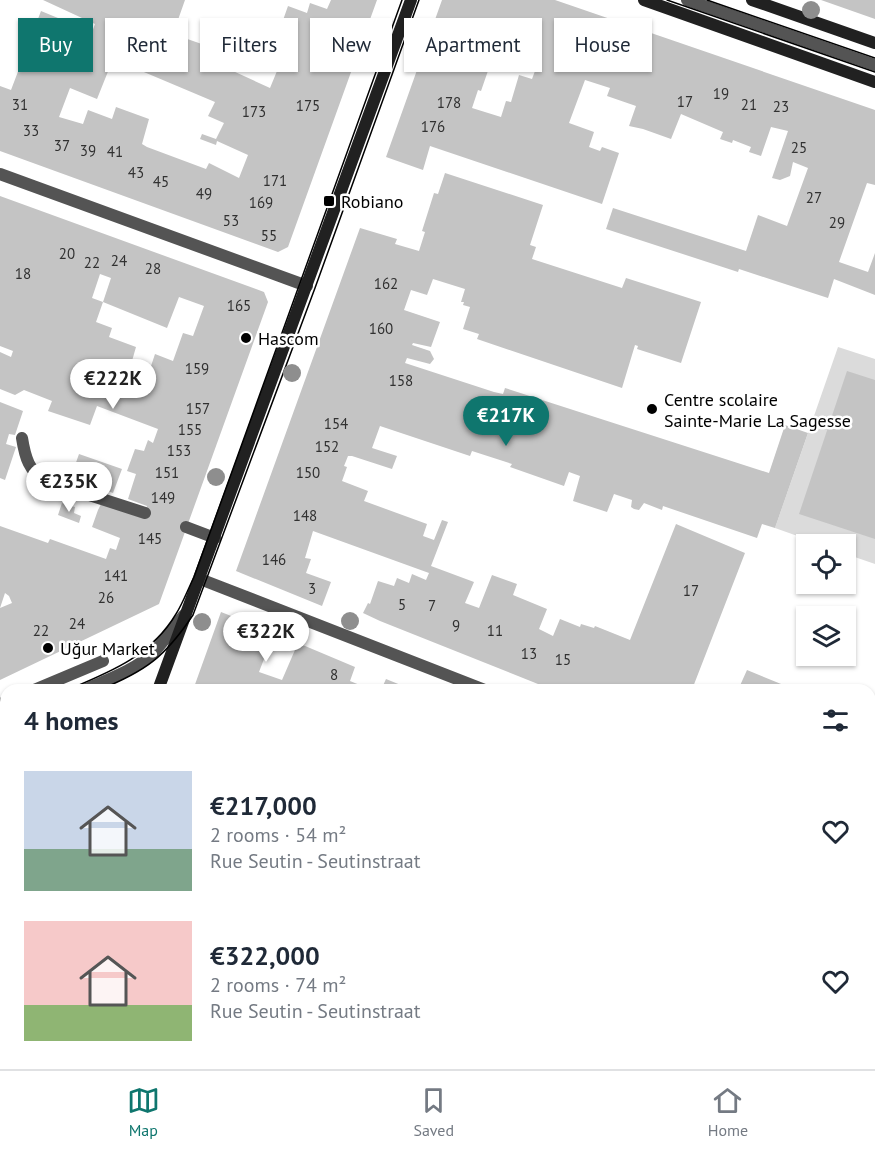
<!DOCTYPE html>
<meta charset="utf-8">
<style>
body{margin:0;font-family:"PT Sans",sans-serif;background:#f2f2f3;color:#1f2937;height:100vh;display:flex;flex-direction:column;font-size:22px;white-space:nowrap}
*{box-sizing:border-box;margin:0}
p{font-size:20px;color:#747a83}
.icon{flex:none;width:33px;height:33px;fill:none;stroke:currentColor;stroke-width:2;stroke-linecap:round;stroke-linejoin:round}
.map{position:relative;flex:1;overflow:hidden}
.drawer{position:absolute;left:0px;top:684px;width:876px;height:386px;display:flex;flex-direction:column;background:#fff;border-radius:18px 18px 0 0;box-shadow:0 2px 4px #0004}
.drawer>*{flex:none}
.guide{position:absolute;left:18px;top:18px;width:840px;height:54px;display:flex;gap:12px}
.fabs{position:absolute;left:796px;top:534px;display:grid;gap:12px}
.fabs a{display:grid;place-items:center;width:60px;height:60px;border-radius:0px;background:#fff;box-shadow:0 2px 4px #0004;font-size:30px}
.price{position:absolute;translate:-50% -51px;padding:0 14px;border-radius:21px;background:#fff;color:#222;font-size:20px;line-height:39px;filter:drop-shadow(0 2px 3px #0008)}
.price::after{content:'';position:absolute;left:50%;top:36px;width:18px;height:14px;margin-left:-9px;background:inherit;clip-path:polygon(0 0,100% 0,50% 100%)}
.price.on{background:#0f766e;color:#fff}
ul{padding:0;list-style:none}
li{display:flex;align-items:center;gap:18px;height:150px;padding:0 24px}
li span{display:grid;place-items:center;flex:none;width:168px;height:120px;border-radius:0px;color:#555}
li>.icon{margin-inline-start:auto}
span .icon{width:72px;height:72px;fill:#fffc;stroke-width:1}
li b{font-size:26px}
h2{display:flex;justify-content:space-between;align-items:center;height:72px;padding:0 24px;font-size:26px}
.chip{padding:0 21px;border-radius:0px;background:#fff;box-shadow:0 2px 4px #0004;font-size:21px;line-height:54px}
.chip.on{background:#0f766e;color:#fff}
.tab-bar{display:flex;justify-content:space-around;align-items:center;height:84px;border-top:2px solid #e0e1e3;background:#fff;font-size:16px;color:#747a83}
.tab-bar a{display:grid;justify-items:center;gap:3px}
.tab-bar .on{color:#0f766e}
.map>svg:first-child{display:block}
.green{fill:#dbdbdb}
.building{fill:#c4c4c4;fill-rule:evenodd}
.lines{fill:none;stroke-linecap:round;stroke-linejoin:round}
.lane{stroke:#545454;stroke-width:12}
.street{stroke:#545454;stroke-width:12}
.secondary{stroke:#212121;stroke-width:12}
.tram{stroke:#000;stroke-width:1.5}
.tree{fill:#8e8e8e}
.poi-dot{fill:#000;stroke:#fff;stroke-width:2}
.labels{text-anchor:middle;dominant-baseline:central;stroke-width:5;stroke-linejoin:round;paint-order:stroke}
.number-label{font-size:15px;fill:#313131}
.poi-label{font-size:18px;fill:#000;stroke:#fff;text-anchor:start}
</style>
<div class="map">
<svg width="875" height="1069" viewBox="0 0 875 1069">
<rect width="100%" height="100%" fill="#fff"/>
<path class="green" d="M838 347 875 359V564L846 554V544H820L775 528Z"/>
<path class="building" d="M43 0H185L173 34 216 49 211 61 270 88 277 71 281 72 284 64 259 53 266 36 276 40 288 6 307 13 310 3 327 9 331 0H377L288 247 278 252 0 151V86L11 90 41 11 92 32 95 24ZM113 59 215 102 208 116 224 123 216 139 202 134 200 139 216 145 217 141 248 155 239 178 209 163 206 169 147 147 142 144 149 119 116 107 112 119 88 110 83 124 59 117 70 88 97 99Z
M442 0H555L875 110V185L867 183 839 262 868 272 875 253V295L834 279 828 298 739 269 738 272 606 229 613 208 746 251 758 215 787 226 808 168 793 162 790 176 780 180 772 178 788 131 771 127 761 156 749 152 751 147 733 140 732 143 720 139 723 132 681 114 671 139 643 129 629 126 636 106 607 96 610 88 585 80 569 123 594 132 589 147 600 151 602 147 619 153 602 204 430 146 423 170 386 157ZM495 38 541 55 532 79 519 75 511 102 506 101 501 117 472 108 478 90 481 91 490 65 508 71 513 57 492 50Z
M821 0H875V19Z
M445 173 543 205 530 245 536 247 532 259 622 288 626 278 701 302 681 363 637 349 638 346 635 345 622 388 477 339 479 334 463 329 470 307 463 305 464 302H461L465 289 433 279 427 295 411 290 404 310 440 322 431 347 413 343 412 345 430 351 434 359 430 364 407 358 405 363 494 392 503 394 505 388 769 473 785 425 808 433 775 528 762 524 757 538 663 506 662 510 644 503 639 510 634 509 631 507 632 500 614 494 607 512 573 501 580 476 569 472 564 486 510 467 512 464 472 451 470 456 380 426 372 448 397 456 392 469 352 456H348L344 466 347 467 342 481 368 491 364 501 427 524 423 536 434 540 442 520 448 522 431 566 474 582 465 603 479 608 492 575 517 584 513 595 547 609 539 629 553 636 560 619 580 627 581 624 594 628 595 626 630 640 676 524 745 553 693 687 700 690H553L380 621 363 613 368 603 370 604 378 581 394 586 397 578 409 583 412 574 426 580 429 573 313 531 305 558 311 559 306 573 331 582 322 606 236 571 360 228 397 239 395 244 419 251 425 232 422 231 434 193 438 194Z
M0 196 264 292 268 302 159 604 0 680V608L12 603 9 596 5 593 0 608V526L48 543 50 539 106 559 110 548 116 550 120 538 92 527 98 510 101 504 143 518 147 506 128 499 136 474 127 471 135 449 144 451 148 440 153 443 158 429 97 406 90 425 48 411 52 401 24 390 15 395 0 389V352L11 357 13 351 0 346ZM100 274 111 278 103 302 167 328 179 297 204 306 193 336 183 333 173 361 155 354 148 375 130 368 136 347 109 337 112 328 96 322 103 302 92 298Z
M847 371 875 380V539L799 514Z
M0 402 23 411 15 435 9 434 6 444 16 447 5 480 0 478Z
M79 454 122 469 113 493 81 481 77 472 73 471Z
M62 503 75 507 74 513 81 516 79 523 58 515Z
M221 612 274 633 259 672 282 680 298 643 355 667 350 681 372 690H193Z
M747 670 786 686 785 690H738Z
M386 679 413 690H381Z
M875 723V820L870 818V735Z
M6 772V845L2 850 6 852V1031L0 1047V775Z
M870 874 875 876V925L870 923Z
M875 935V981L870 999V947Z
M875 1024V1069H797L784 1064 782 1069H776L762 1064H870V1036Z
M60 1064H154L152 1069H58Z
M208 1064H385L398 1069H262L249 1064 248 1069H222Z
M438 1064H455L453 1069H436Z
M489 1064H665L678 1069H548L541 1066 540 1069H487Z"/>
<g class="lines">
<path class="lane" d="M687 0 875 65
M22 438C25 457 29 472 46 481L145 513
M186 527 215 538
M84 690C107 680 136 670 154 652 165 640 174 627 184 615
M0 723 6 721"/>
<path class="street" d="M0 174 307 286
M200 579 485 690
M34 690 103 661
M0 704 6 702
M0 745 6 743
M870 844 875 846
M719 1064 733 1069"/>
<path class="secondary" d="M644 0 875 82
M752 0 875 43
M158 690 411 0
M25 1069 27 1064"/>
<path class="tram" d="M667 0 875 72
M707 0 875 58
M67 690C110 672 151 656 176 614 183 603 188 589 194 577L402 0
M99 690C146 671 165 657 193 615L315 288 419 0
M0 716 6 714
M0 730 6 728"/>
</g>
<g class="tree">
<circle cx="811" cy="10" r="9"/>
<circle cx="292" cy="373" r="9"/>
<circle cx="216" cy="477" r="9"/>
<circle cx="350" cy="621" r="9"/>
<circle cx="202" cy="622" r="9"/>
</g>
<g class="poi-dot">
<rect x="323" y="195" width="12" height="12" rx="3"/>
<circle cx="246" cy="338" r="6"/>
<circle cx="652" cy="409" r="6"/>
<circle cx="48" cy="648" r="6"/>
</g>
<g class="labels">
<g class="number-label">
<text x="721" y="93">19</text>
<text x="685" y="101">17</text>
<text x="449" y="102">178</text>
<text x="20" y="104">31</text>
<text x="749" y="104">21</text>
<text x="308" y="105">175</text>
<text x="781" y="106">23</text>
<text x="254" y="111">173</text>
<text x="433" y="126">176</text>
<text x="31" y="130">33</text>
<text x="62" y="145">37</text>
<text x="799" y="147">25</text>
<text x="88" y="150">39</text>
<text x="115" y="151">41</text>
<text x="136" y="172">43</text>
<text x="275" y="180">171</text>
<text x="161" y="181">45</text>
<text x="204" y="193">49</text>
<text x="814" y="197">27</text>
<text x="261" y="202">169</text>
<text x="231" y="220">53</text>
<text x="837" y="222">29</text>
<text x="269" y="235">55</text>
<text x="67" y="253">20</text>
<text x="119" y="260">24</text>
<text x="92" y="262">22</text>
<text x="153" y="268">28</text>
<text x="23" y="273">18</text>
<text x="386" y="283">162</text>
<text x="239" y="305">165</text>
<text x="381" y="328">160</text>
<text x="197" y="368">159</text>
<text x="401" y="380">158</text>
<text x="198" y="408">157</text>
<text x="336" y="423">154</text>
<text x="190" y="429">155</text>
<text x="327" y="446">152</text>
<text x="179" y="450">153</text>
<text x="167" y="472">151</text>
<text x="308" y="472">150</text>
<text x="163" y="497">149</text>
<text x="305" y="515">148</text>
<text x="150" y="538">145</text>
<text x="274" y="559">146</text>
<text x="116" y="575">141</text>
<text x="312" y="588">3</text>
<text x="691" y="590">17</text>
<text x="106" y="597">26</text>
<text x="402" y="604">5</text>
<text x="432" y="605">7</text>
<text x="77" y="623">24</text>
<text x="456" y="625">9</text>
<text x="41" y="630">22</text>
<text x="495" y="630">11</text>
<text x="529" y="653">13</text>
<text x="563" y="659">15</text>
<text x="334" y="674">8</text>
</g>
<g class="poi-label">
<text x="341" y="201">Robiano</text>
<text x="258" y="338">Hascom</text>
<text x="664" y="399">Centre scolaire<tspan x="664" dy="21">Sainte-Marie La Sagesse</tspan></text>
<text x="60" y="648">Uğur Market</text>
</g>
</g>
</svg>
<div class="fabs">
<a><svg class="icon" aria-label="locate" viewBox="0 0 24 24"><circle cx="12" cy="12" r="6"/><path d="M12 2v4M12 18v4M2 12h4M18 12h4"/></svg></a>
<a><svg class="icon" aria-label="layers" viewBox="0 0 24 24"><path d="M12 4l9 5-9 5-9-5zM3 14l9 5 9-5"/></svg></a>
</div>
<b class="price" style="left:113px;top:410px">€222K</b>
<b class="price on" style="left:506px;top:447px">€217K</b>
<b class="price" style="left:69px;top:513px">€235K</b>
<b class="price" style="left:266px;top:663px">€322K</b>
<div class="guide">
<a class="chip on">Buy</a>
<a class="chip">Rent</a>
<a class="chip">Filters</a>
<a class="chip">New</a>
<a class="chip">Apartment</a>
<a class="chip">House</a>
</div>
<section class="drawer">
<h2>4 homes<svg class="icon" aria-label="filters" viewBox="0 0 24 24"><path d="M4 7h16M4 17h16"/><circle cx="9" cy="7" r="2"/><circle cx="15" cy="17" r="2"/></svg></h2>
<ul>
<li><span style="background:linear-gradient(#c9d6e8 65%,#7fa58c 0)"><svg class="icon" aria-label="home" viewBox="0 0 24 24"><path d="M3 11l9-7 9 7M6 9v11h12V9"/></svg></span><div><b>€217,000</b><p>2 rooms · 54 m²</p><p>Rue Seutin - Seutinstraat</p></div><svg class="icon" aria-label="heart" viewBox="0 0 24 24"><path d="M12 20l-8-8c-3-5 5-10 8-4 3-6 11-1 8 4z"/></svg></li>
<li><span style="background:linear-gradient(#f6c9c9 70%,#8fb573 0)"><svg class="icon" aria-label="home" viewBox="0 0 24 24"><path d="M3 11l9-7 9 7M6 9v11h12V9"/></svg></span><div><b>€322,000</b><p>2 rooms · 74 m²</p><p>Rue Seutin - Seutinstraat</p></div><svg class="icon" aria-label="heart" viewBox="0 0 24 24"><path d="M12 20l-8-8c-3-5 5-10 8-4 3-6 11-1 8 4z"/></svg></li>
</ul>
</section>
</div>
<nav class="tab-bar">
<a class="on"><svg class="icon" aria-label="map" viewBox="0 0 24 24"><path d="M3 6l6-2 6 2 6-2v14l-6 2-6-2-6 2zM9 4v14M15 6v14"/></svg>Map</a>
<a><svg class="icon" aria-label="saved" viewBox="0 0 24 24"><path d="M7 4h10v16l-5-4-5 4z"/></svg>Saved</a>
<a><svg class="icon" aria-label="home" viewBox="0 0 24 24"><path d="M3 11l9-7 9 7M6 9v11h12V9"/></svg>Home</a>
</nav>
